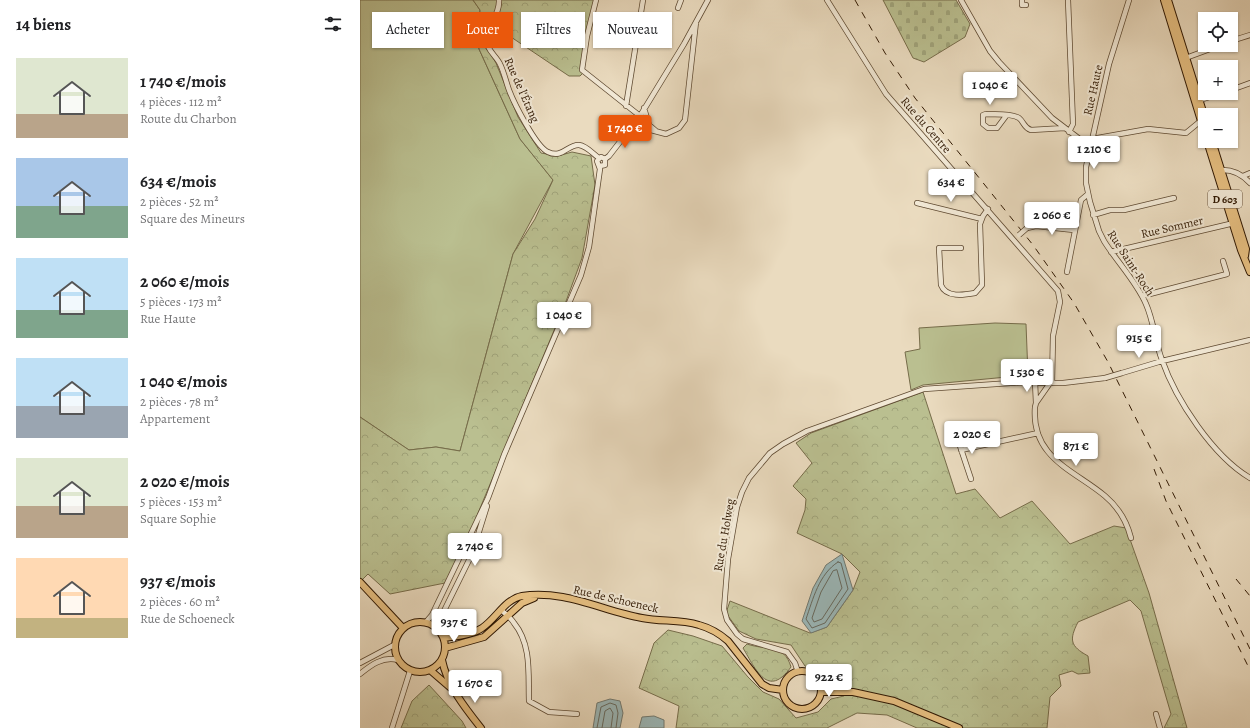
<!DOCTYPE html>
<html lang="fr">
<meta charset="utf-8">
<style>
body{margin:0;font-family:Alegreya,serif;background:#f6f6f6;color:#202124;height:100vh;display:flex;flex-direction:column;font-size:15px;white-space:nowrap}
*{box-sizing:border-box;margin:0}
p{font-size:13px;color:#757577}
.icon{flex:none;width:22px;height:22px;fill:none;stroke:currentColor;stroke-width:2;stroke-linecap:round;stroke-linejoin:round}
.map{position:relative;flex:1;overflow:hidden}
.details{display:flex;flex-direction:column;background:#fff;width:360px}
.details>*{flex:none}
.hud{position:absolute;left:12px;top:12px;width:380px;height:36px;display:flex;gap:8px}
.buttons{position:absolute;left:838px;top:12px;display:grid;gap:8px}
.buttons a{display:grid;place-items:center;width:40px;height:40px;border-radius:0px;background:#fff;box-shadow:0 1px 3px #0004;font-size:20px}
.price{position:absolute;translate:-50% -34px;padding:0 9px;border-radius:4px;background:#fff;color:#222;font-size:13px;line-height:26px;filter:drop-shadow(0 1px 2px #0008)}
.price::after{content:'';position:absolute;left:50%;top:24px;width:12px;height:9px;margin-left:-6px;background:inherit;clip-path:polygon(0 0,100% 0,50% 100%)}
.price.on{background:#ea580c;color:#fff}
ul{padding:0;list-style:none}
li{display:flex;align-items:center;gap:12px;height:100px;padding:0 16px}
li span{display:grid;place-items:center;flex:none;width:112px;height:80px;border-radius:0px;color:#555}
li>.icon{margin-inline-start:auto}
span .icon{width:48px;height:48px;fill:#fffc;stroke-width:1}
li b{font-size:17px}
h2{display:flex;justify-content:space-between;align-items:center;height:48px;padding:0 16px;font-size:17px}
.chip{padding:0 14px;border-radius:0px;background:#fff;box-shadow:0 1px 3px #0004;font-size:14px;line-height:36px}
.chip.on{background:#ea580c;color:#fff}
main{display:flex;flex:1;min-height:0}
.map>svg:first-child{display:block}
.green{fill:#babf90;stroke:#766c4a}
.forest{fill:url(#forest-crowns);stroke:#766c4a}
.cemetery{fill:url(#cemetery-stones);stroke:#766c4a}
.water{fill:#9bb9bb;stroke:#717971}
.lines{fill:none;stroke-linecap:round;stroke-linejoin:round}
.shore{stroke:#66695f;stroke-width:1}
.minor-casing{stroke:#5f4a32;stroke-width:6}
.major-casing{stroke:#311903;stroke-width:8}
.minor{stroke:#f1e8d5;stroke-width:4.5}
.major{stroke:#e5be80;stroke-width:6}
.rail{stroke:#311903;stroke-width:1;stroke-dasharray:7 7;stroke-linecap:butt}
.minor-bridge-casing{stroke:#5f4a32;stroke-width:6;stroke-linecap:butt}
.minor-bridge{stroke:#f1e8d5;stroke-width:4.5}
.labels{text-anchor:middle;dominant-baseline:central;stroke-width:4;stroke-linejoin:round;paint-order:stroke}
.shield{fill:#f1e8d5;stroke:#6b5742;stroke-width:1}
.shield-label{font-size:11px;font-weight:bold;fill:#311903}
.street-label{font-size:12px;fill:#311903;stroke:#f1e8d5}
</style>
<main>
<section class="details">
<h2>14 biens<svg class="icon" aria-label="filters" viewBox="0 0 24 24"><path d="M4 7h16M4 17h16"/><circle cx="9" cy="7" r="2"/><circle cx="15" cy="17" r="2"/></svg></h2>
<ul>
<li><span style="background:linear-gradient(#dfe7d0 70%,#b9a48a 0)"><svg class="icon" aria-label="home" viewBox="0 0 24 24"><path d="M3 11l9-7 9 7M6 9v11h12V9"/></svg></span><div><b>1 740 €/mois</b><p>4 pièces · 112 m²</p><p>Route du Charbon</p></div></li>
<li><span style="background:linear-gradient(#a9c7e8 60%,#7fa58c 0)"><svg class="icon" aria-label="home" viewBox="0 0 24 24"><path d="M3 11l9-7 9 7M6 9v11h12V9"/></svg></span><div><b>634 €/mois</b><p>2 pièces · 52 m²</p><p>Square des Mineurs</p></div></li>
<li><span style="background:linear-gradient(#bfe0f5 65%,#7fa58c 0)"><svg class="icon" aria-label="home" viewBox="0 0 24 24"><path d="M3 11l9-7 9 7M6 9v11h12V9"/></svg></span><div><b>2 060 €/mois</b><p>5 pièces · 173 m²</p><p>Rue Haute</p></div></li>
<li><span style="background:linear-gradient(#bfe0f5 60%,#9aa5b1 0)"><svg class="icon" aria-label="home" viewBox="0 0 24 24"><path d="M3 11l9-7 9 7M6 9v11h12V9"/></svg></span><div><b>1 040 €/mois</b><p>2 pièces · 78 m²</p><p>Appartement</p></div></li>
<li><span style="background:linear-gradient(#dfe7d0 60%,#b9a48a 0)"><svg class="icon" aria-label="home" viewBox="0 0 24 24"><path d="M3 11l9-7 9 7M6 9v11h12V9"/></svg></span><div><b>2 020 €/mois</b><p>5 pièces · 153 m²</p><p>Square Sophie</p></div></li>
<li><span style="background:linear-gradient(#ffd9b3 75%,#c2b280 0)"><svg class="icon" aria-label="home" viewBox="0 0 24 24"><path d="M3 11l9-7 9 7M6 9v11h12V9"/></svg></span><div><b>937 €/mois</b><p>2 pièces · 60 m²</p><p>Rue de Schoeneck</p></div></li>
</ul>
</section>
<div class="map">
<svg width="890" height="728" viewBox="0 0 890 728">
<defs>
<pattern id="forest-crowns" width="20" height="18" patternUnits="userSpaceOnUse"><rect width="20" height="18" fill="#babf90"/><path d="M2 6a3 3 0 1 1 6 0M12 15a3 3 0 1 1 6 0" fill="none" stroke="#a0a47b"/></pattern>
<pattern id="cemetery-stones" width="16" height="16" patternUnits="userSpaceOnUse"><rect width="16" height="16" fill="#babf90"/><path d="M2 7V4a2 2 0 0 1 4 0v3zM10 15v-3a2 2 0 0 1 4 0v3z" fill="#a0a47b"/></pattern>
</defs>
<rect width="100%" height="100%" fill="#eadbbf"/>
<filter id="stains"><feTurbulence type="fractalNoise" baseFrequency=".005" numOctaves="4"/><feColorMatrix values="0 0 0 0 .2 0 0 0 0 .09 0 0 0 0 .02 0 0 0 .5 -.17"/></filter>
<radialGradient id="worn" r=".72"><stop offset=".6" stop-color="#630" stop-opacity="0"/><stop offset="1" stop-color="#630" stop-opacity=".3"/></radialGradient>
<path class="green" d="M0 0H113L120 10 119 49 160 139 193 180 153 254 100 451 76 447 49 450 0 417Z
M635 323 666 324 668 375 563 385 551 390 545 352 560 349 559 328Z"/>
<path class="forest" d="M113 0H234L223 73 220 76H209L145 33 127 48 136 63 158 117 181 153 198 156 212 152 231 156 235 185 222 258 205 304 101 554 85 583 30 594 8 574 0 582V417L49 450 76 447 100 451 153 254 175 219 193 180 160 139 119 49 120 10Z
M563 392 596 494 615 489 640 518 672 501 710 544 754 526 766 528 789 593 827 728H804L811 714 781 611 770 600 718 622C709 640 710 646 728 656L730 673 718 674 712 671 699 675 701 686 690 697 687 728H557L527 715 497 713 467 728H316L319 706 279 688 294 643 308 630 333 636 362 646 388 677 403 692 419 699 436 718 458 712 471 699 484 696 485 687 477 686 456 670 445 666 431 645 396 639 379 631 366 613 370 601 450 633 467 627 493 590 500 572 482 554 437 533 445 510 446 499 433 486 452 463 436 443 451 433Z
M387 644C407 651 424 643 431 667 408 699 396 670 383 648Z
M69 685 102 721 106 728H41L52 701Z"/>
<path class="cemetery" d="M523 0H596L610 24 605 37 564 62 553 58Z"/>
<path class="water" d="M482 554 493 590 467 627 451 633 442 621 453 588 466 565Z
M250 699 260 701 263 713 260 728H233L237 703Z
M294 716 304 720V728H279L282 717Z"/>
<g class="lines">
<path class="shore" d="M478 562 481 563 488 589 465 623 452 628 446 619C453 599 459 574 478 562Z
M477 570 482 588 462 619 454 622 452 618 461 592 473 571Z
M237 728 241 707 250 703 256 705 258 713 256 728
M242 728 245 711 250 708 253 713 251 728"/>
<g class="minor-casing">
<path id="minor" d="M139 0C140 15 127 26 126 40 126 49 137 57 140 64 144 72 146 82 149 90 154 103 176 147 188 152 202 159 208 144 219 145 227 146 233 154 239 158
M236 0 227 36 222 70 280 116
M467 0 526 94 698 291 700 302 693 336 692 383
M601 0 630 51 639 62 692 118 730 147
M662 0V5H666
M708 0 713 124 709 132
M769 0 749 64 726 167V183L730 202 739 231 744 241C757 262 776 281 786 304 794 322 795 342 802 360 816 400 853 456 890 478
M318 8 321 0
M871 41 890 35
M823 59 861 45
M871 90 890 83
M837 101 862 93
M266 106 283 0
M284 108 289 125 296 131
M646 116 637 128H628L623 124V115L626 114C634 115 651 113 659 118 664 122 664 128 671 130L705 128
M272 125 306 134 319 128 325 120 336 22
M732 139 788 129 826 133 843 119
M245 159 249 156 280 116 324 44 348 0
M240 166 245 165V159
M860 170C873 169 882 174 890 183
M883 176 890 173
M557 203 622 219
M733 215 750 210H764L814 198
M667 228 676 226 714 230
M601 248H579L581 285C586 298 604 295 615 293L622 285 620 224 623 216 628 209
M751 252 874 223
M707 272 721 200 728 194
M782 296 867 274 863 261
M762 373 802 361 890 340
M675 382 676 403
M690 383 676 403 675 407C671 458 714 470 745 496 758 507 767 522 771 538
M597 437 611 479
M601 450 678 433
M141 610C146 614 151 618 154 623 172 645 168 675 169 701L189 712 217 714
M66 622 72 615 128 498 144 455 221 275 229 247 240 169 237 161 241 157 245 159
M78 629 80 619 112 554 127 506
M0 663 34 645
M438 672 435 663 427 652 383 639 377 634 367 620 364 609 368 559 377 507 382 492 389 478 410 453 423 444 447 431 564 389 667 382 703 383 745 378
M0 674C11 665 23 656 38 660
M796 714 800 728
M32 728 50 671"/>
</g>
<g class="major-casing">
<path id="major" d="M804 0 845 134
M808 0 845 118
M847 141 881 250 890 272
M852 141 886 249 885 256
M0 582 43 628
M35 647a25 25 0 1 1 50 0a25 25 0 1 1-50 0Z
M84 638C96 636 112 635 122 628 136 619 145 599 162 596 203 589 243 611 282 618 301 622 320 619 339 625 350 628 360 634 368 641L402 684 409 688 423 690
M85 648 124 637 162 603 174 598
M82 660C87 685 105 708 121 728
M70 670 92 689
M423 690a19 19 0 1 1 38 0a19 19 0 1 1-38 0Z
M461 692H493L534 701 599 728"/>
</g>
<use href="#minor" class="minor"/>
<use href="#major" class="major"/>
<path class="rail" d="M495 0 525 53 555 98 673 245 714 303 748 362 890 649
M794 469 806 501 890 670
M876 579 890 596"/>
<g class="minor-bridge-casing">
<path id="minor-bridge" d="M659 235 667 228
M745 378 762 373"/>
</g>
<use href="#minor-bridge" class="minor-bridge"/>
</g>
<g class="labels">
<rect class="shield" x="848" y="190" width="34" height="18" rx="3"/>
<g class="shield-label">
<text x="865" y="199">D 603</text>
</g>
<g class="street-label">
<text transform="translate(162 90) rotate(66)">Rue de l'Étang</text>
<text transform="translate(733 90) rotate(-77)">Rue Haute</text>
<text transform="translate(566 125) rotate(49)">Rue du Centre</text>
<text transform="translate(812 227) rotate(-13)">Rue Sommer</text>
<text transform="translate(771 263) rotate(57)">Rue Saint-Roch</text>
<text transform="translate(364 535) rotate(-80)">Rue du Holweg</text>
<text transform="translate(256 599) rotate(13)">Rue de Schoeneck</text>
</g>
</g>
<rect width="100%" height="100%" filter="url(#stains)"/>
<rect width="100%" height="100%" fill="url(#worn)"/>
</svg>
<div class="buttons">
<a><svg class="icon" aria-label="locate" viewBox="0 0 24 24"><circle cx="12" cy="12" r="6"/><path d="M12 2v4M12 18v4M2 12h4M18 12h4"/></svg></a>
<a>+</a>
<a>−</a>
</div>
<b class="price" style="left:630px;top:106px">1 040 €</b>
<b class="price on" style="left:265px;top:149px">1 740 €</b>
<b class="price" style="left:734px;top:170px">1 210 €</b>
<b class="price" style="left:591px;top:203px">634 €</b>
<b class="price" style="left:692px;top:236px">2 060 €</b>
<b class="price" style="left:204px;top:336px">1 040 €</b>
<b class="price" style="left:779px;top:359px">915 €</b>
<b class="price" style="left:667px;top:393px">1 530 €</b>
<b class="price" style="left:612px;top:455px">2 020 €</b>
<b class="price" style="left:716px;top:467px">871 €</b>
<b class="price" style="left:115px;top:567px">2 740 €</b>
<b class="price" style="left:94px;top:643px">937 €</b>
<b class="price" style="left:469px;top:698px">922 €</b>
<b class="price" style="left:115px;top:704px">1 670 €</b>
<div class="hud">
<a class="chip">Acheter</a>
<a class="chip on">Louer</a>
<a class="chip">Filtres</a>
<a class="chip">Nouveau</a>
</div>
</div>
</main>
